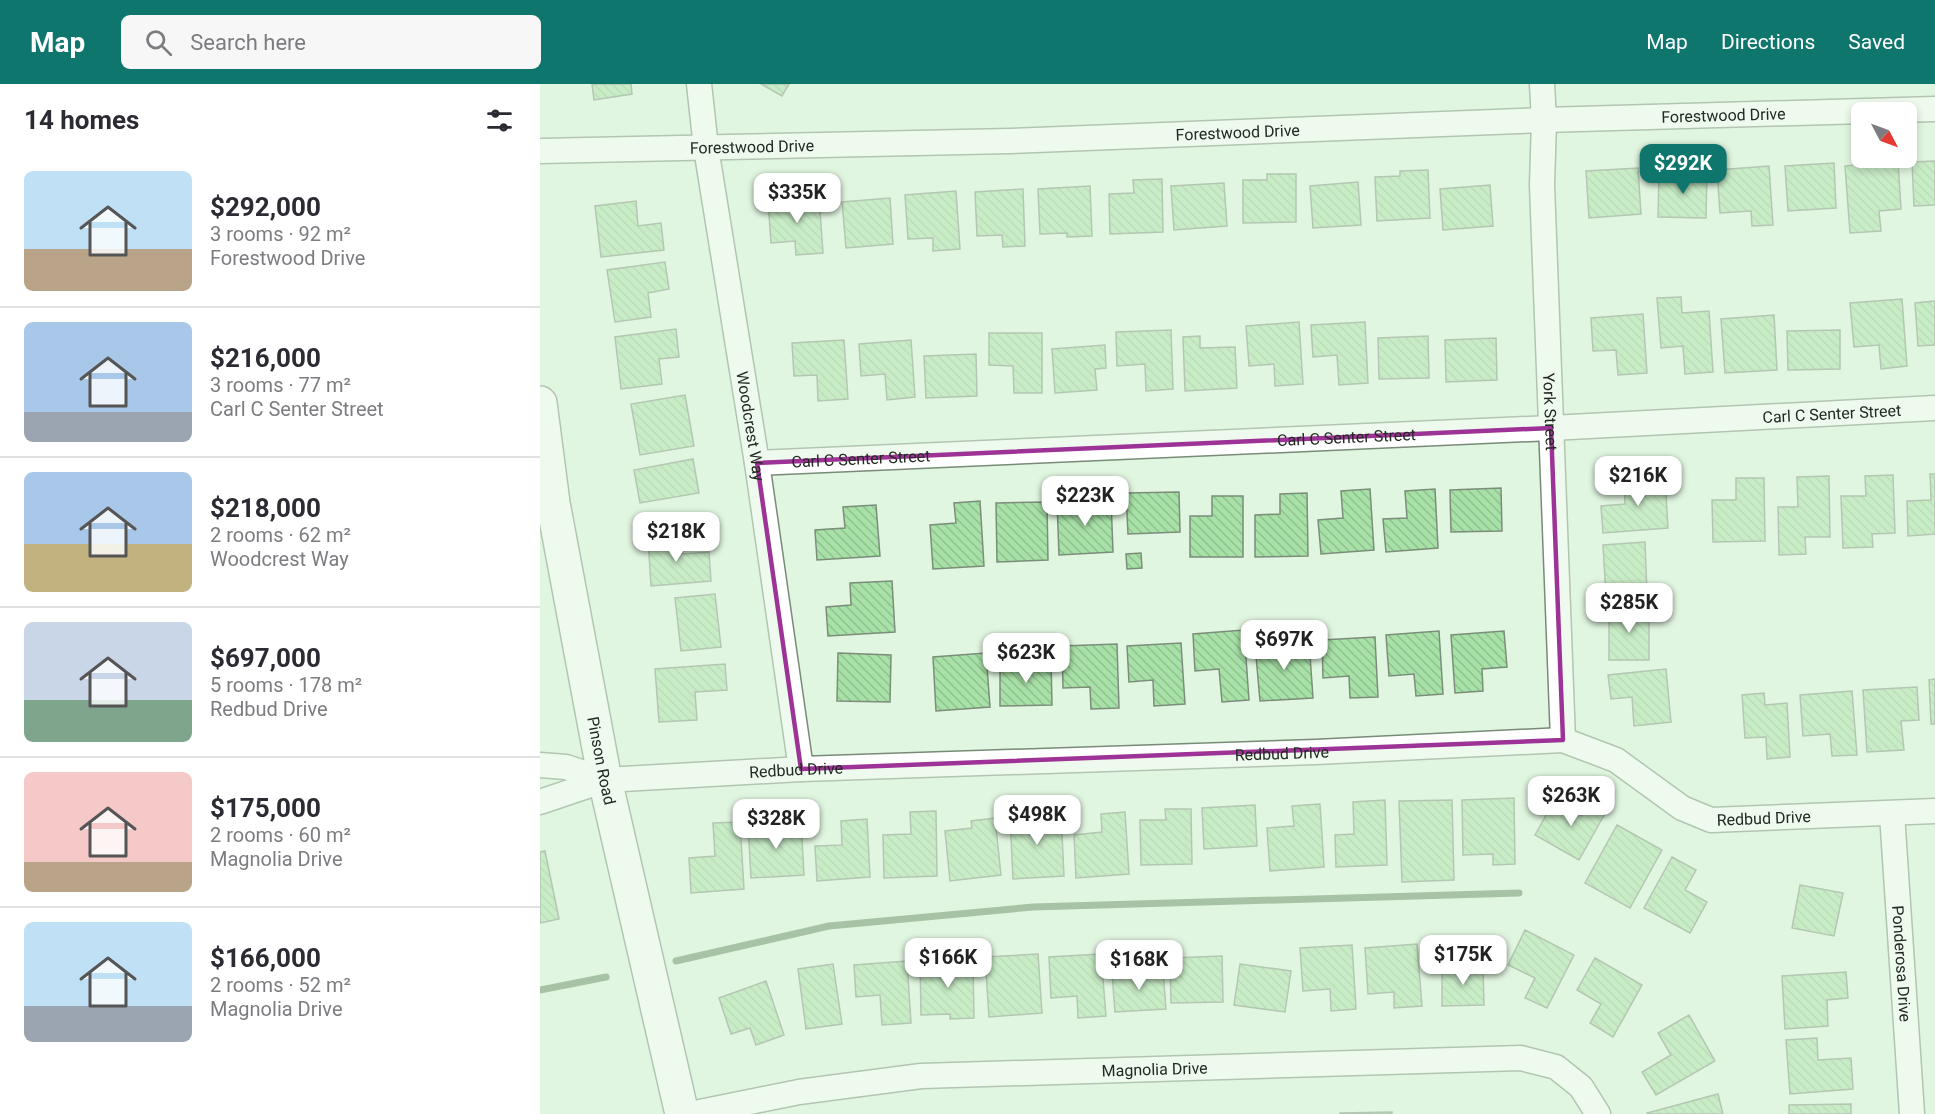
<!DOCTYPE html>
<meta charset="utf-8">
<style>
body{margin:0;font-family:Roboto,sans-serif;background:#f7f7f7;color:#2b2b33;height:100vh;display:flex;flex-direction:column;font-size:22px;white-space:nowrap}
*{box-sizing:border-box;margin:0}
p{font-size:20px;color:#7c7c81}
.icon{flex:none;width:33px;height:33px;fill:none;stroke:currentColor;stroke-width:2;stroke-linecap:round;stroke-linejoin:round}
.map{position:relative;flex:1;overflow:hidden}
.panel{display:flex;flex-direction:column;background:#fff;width:540px}
.panel>*{flex:none}
.needle{width:39px;rotate:131deg}
.fabs{position:absolute;left:1311px;top:18px;display:grid;gap:12px}
.fabs a{display:grid;place-items:center;width:66px;height:66px;border-radius:9px;background:#fff;box-shadow:0 3px 9px #0003;font-size:30px}
.price{position:absolute;translate:-50% -51px;padding:0 14px;border-radius:12px;background:#fff;color:#222;font-size:20px;line-height:39px;filter:drop-shadow(0 2px 3px #0008)}
.price::after{content:'';position:absolute;left:50%;top:36px;width:18px;height:14px;margin-left:-9px;background:inherit;clip-path:polygon(0 0,100% 0,50% 100%)}
.price.on{background:#0f766e;color:#fff}
ul{padding:0;list-style:none}
li{display:flex;align-items:center;gap:18px;height:150px;padding:0 24px}
li+li{border-top:2px solid #e1e1e2}
li span{display:grid;place-items:center;flex:none;width:168px;height:120px;border-radius:9px;color:#555}
li>.icon{margin-inline-start:auto}
span .icon{width:72px;height:72px;fill:#fffc;stroke-width:1}
li b{font-size:26px}
h2{display:flex;justify-content:space-between;align-items:center;height:72px;padding:0 24px;font-size:26px}
header{display:flex;align-items:center;gap:36px;box-sizing:border-box;height:84px;padding:0 30px;background:#0f766e;color:#fff}
header strong{font-size:28px}
nav{display:flex;gap:33px;margin-inline-start:auto;font-size:21px}
.search{width:420px;height:54px;background:#f7f7f7;display:flex;align-items:center;gap:15px;box-sizing:border-box;padding:0 21px;border-radius:9px;color:#7c7c81;font-size:22px}
main{display:flex;flex:1;min-height:0}
.map>svg:first-child{display:block}
.lines{fill:none;stroke-linecap:round;stroke-linejoin:round}
.stream{stroke:#5d865d;stroke-width:7}
.building{fill:url(#building-back-hatch);stroke:#7a8e7a;stroke-width:1.5}
.minor-casing{stroke:#778b77;stroke-width:27}
.secondary-casing{stroke:#778b77;stroke-width:36}
.minor{stroke:#fff;stroke-width:24}
.secondary{stroke:#fff;stroke-width:33}
.marked{fill:none;stroke:#9d3396;stroke-width:4.5;stroke-linejoin:round}
.labels{text-anchor:middle;dominant-baseline:central;stroke-width:5;stroke-linejoin:round;paint-order:stroke}
.street-label{font-size:16px;fill:#222a22;stroke:#e1f6e0}
</style>
<header>
<strong>Map</strong>
<div class="search"><svg class="icon" aria-label="search" viewBox="0 0 24 24"><circle cx="10" cy="10" r="6"/><path d="M15 15l6 6"/></svg>Search here</div>
<nav><a>Map</a><a>Directions</a><a>Saved</a></nav>
</header>
<main>
<section class="panel">
<h2>14 homes<svg class="icon" aria-label="filters" viewBox="0 0 24 24"><path d="M4 7h16M4 17h16"/><circle cx="9" cy="7" r="2"/><circle cx="15" cy="17" r="2"/></svg></h2>
<ul>
<li><span style="background:linear-gradient(#bfe0f5 65%,#b9a48a 0)"><svg class="icon" aria-label="home" viewBox="0 0 24 24"><path d="M3 11l9-7 9 7M6 9v11h12V9"/></svg></span><div><b>$292,000</b><p>3 rooms · 92 m²</p><p>Forestwood Drive</p></div></li>
<li><span style="background:linear-gradient(#a9c7e8 75%,#9aa5b1 0)"><svg class="icon" aria-label="home" viewBox="0 0 24 24"><path d="M3 11l9-7 9 7M6 9v11h12V9"/></svg></span><div><b>$216,000</b><p>3 rooms · 77 m²</p><p>Carl C Senter Street</p></div></li>
<li><span style="background:linear-gradient(#a9c7e8 60%,#c2b280 0)"><svg class="icon" aria-label="home" viewBox="0 0 24 24"><path d="M3 11l9-7 9 7M6 9v11h12V9"/></svg></span><div><b>$218,000</b><p>2 rooms · 62 m²</p><p>Woodcrest Way</p></div></li>
<li><span style="background:linear-gradient(#c9d6e8 65%,#7fa58c 0)"><svg class="icon" aria-label="home" viewBox="0 0 24 24"><path d="M3 11l9-7 9 7M6 9v11h12V9"/></svg></span><div><b>$697,000</b><p>5 rooms · 178 m²</p><p>Redbud Drive</p></div></li>
<li><span style="background:linear-gradient(#f6c9c9 75%,#b9a48a 0)"><svg class="icon" aria-label="home" viewBox="0 0 24 24"><path d="M3 11l9-7 9 7M6 9v11h12V9"/></svg></span><div><b>$175,000</b><p>2 rooms · 60 m²</p><p>Magnolia Drive</p></div></li>
<li><span style="background:linear-gradient(#bfe0f5 70%,#9aa5b1 0)"><svg class="icon" aria-label="home" viewBox="0 0 24 24"><path d="M3 11l9-7 9 7M6 9v11h12V9"/></svg></span><div><b>$166,000</b><p>2 rooms · 52 m²</p><p>Magnolia Drive</p></div></li>
</ul>
</section>
<div class="map">
<svg width="1395" height="1030" viewBox="0 0 1395 1030">
<defs>
<pattern id="building-back-hatch" width="6" height="6" patternUnits="userSpaceOnUse" patternTransform="scale(1.5)"><rect width="6" height="6" fill="#a8e1a7"/><path d="M-1 5l2 2M0 0l6 6M5-1l2 2" fill="none" stroke="#90c18f"/></pattern>
</defs>
<rect width="100%" height="100%" fill="#e1f6e0"/>
<g class="lines">
<path class="stream" d="M136 877 289 842 493 823 979 809
M0 906 66 893"/>
</g>
<path class="building" d="M52 0H91L92 10 54 16Z
M221 0H249L242 12Z
M1395 77V121L1374 122 1372 78Z
M1358 78 1361 125 1339 127 1341 147 1310 149 1305 82Z
M1294 79 1296 124 1248 127 1245 82Z
M1229 82 1233 141 1212 142 1211 127 1180 129 1177 86Z
M1098 84 1101 130 1049 134 1046 87Z
M888 86 890 134 837 137 835 93 860 92V87Z
M1119 88 1167 89 1166 134 1118 133Z
M727 90H756V138L703 139V96H727Z
M622 95 623 148 570 150 569 110 594 109 593 96Z
M818 98 821 141 773 144 770 102Z
M684 99 687 142 634 146 631 102Z
M950 101 953 142 903 146 900 105Z
M550 102 552 152 527 153V149L500 150 498 105Z
M483 105 485 162 463 163 462 151 437 152 435 108Z
M416 107 420 165 393 167V154L368 155 365 111Z
M279 112 283 169 256 171 255 157 231 159 228 116Z
M350 114 353 160 306 164 302 118Z
M96 117 98 142 121 139 124 166 61 173 55 122Z
M125 178 129 205 108 209 111 233 75 238 67 186Z
M1141 213 1142 229 1169 227 1173 288 1145 290 1143 262 1121 264 1117 214Z
M1362 215 1367 282 1341 285 1339 261 1314 263 1310 219Z
M1395 217V261L1378 262 1375 219Z
M1103 230 1107 289 1078 291 1076 266 1053 267 1051 234Z
M1234 231 1237 286 1185 289 1181 235Z
M759 238 763 300 735 302 734 280 709 282 706 242Z
M825 238 828 299 799 301 797 271 773 273 771 241Z
M136 245 139 273 119 275 122 300 81 305 75 253Z
M631 246 633 305 606 307 605 280 577 282 576 248Z
M1300 246V285L1248 286 1247 247Z
M449 249H502V309H474L473 282 449 281Z
M660 252V264L695 263 697 304 645 307 643 253Z
M888 252 889 294 839 295 838 254Z
M956 254 957 296 906 298 905 256Z
M304 256 308 315 278 317 277 291 254 292 252 259Z
M371 256 375 313 347 316 345 290 321 292 319 260Z
M565 261 566 284 555 285 557 306 515 309 512 265Z
M436 270 437 312 386 314 384 272Z
M145 311 154 362 100 371 91 320Z
M153 375 159 409 100 419 94 386Z
M1390 390H1395V450L1368 452 1367 417 1391 416Z
M1353 391 1355 449 1332 450 1333 463 1303 464 1301 412H1326L1325 392Z
M1289 392 1290 453H1265L1266 470 1239 471 1238 423H1258L1257 393Z
M1125 393 1128 444 1063 449 1061 422 1085 420 1084 396Z
M1196 394H1224L1225 457 1173 458 1172 416H1196Z
M961 404 962 447 911 448 910 406Z
M830 405 834 466 781 470 778 436 803 434 801 407Z
M895 405 898 464 846 468 843 435 867 434 865 407Z
M639 408 640 448 588 450 586 409Z
M767 409 768 472 715 473V431L740 430V410Z
M672 412H703V473H650V432H672Z
M571 415 573 468 519 471 517 417Z
M440 417 444 482 393 485 390 441 416 439 414 419Z
M507 418 508 476 457 478 456 419Z
M336 421 340 472 277 476 275 446 305 444 303 423Z
M141 451 142 470 169 468 171 497 111 502 108 454Z
M1105 458 1107 509 1066 512 1063 461Z
M601 469 602 484 587 485 586 470Z
M352 497 355 548 288 552 286 523 311 521 310 499Z
M175 510 181 563 141 567 135 514Z
M1109 524V576H1069V525Z
M704 546 709 616 682 618 679 585 655 587 653 550Z
M899 547 903 610 876 612 874 590 849 592 846 551Z
M964 547 967 583 942 585 943 607 915 609 911 551Z
M835 553 838 613 810 614 809 592 783 594 782 556Z
M769 557 773 614 720 617 715 561Z
M641 559 645 620 614 622 613 596 589 598 587 562Z
M577 560 579 624 551 625 550 603 523 604 522 562Z
M298 569 351 571 350 618 297 617Z
M446 569 450 623 396 627 393 573Z
M511 577 512 621 460 622V579Z
M185 580 187 606 155 608 157 636 119 638 115 585Z
M1126 585 1131 638 1094 642 1092 613 1071 615 1068 591Z
M1395 595V640H1391L1389 596Z
M1377 603 1379 636 1361 637 1364 666 1327 668 1323 606Z
M1312 607 1317 671 1292 672 1290 650 1263 652 1260 611Z
M1224 609 1225 621 1247 619 1250 673 1227 675 1226 653 1205 654 1202 611Z
M974 714 975 780 953 781V770L923 771 922 716Z
M1051 715 1068 724 1039 776 995 751 1014 717 1042 732Z
M845 716 847 781 796 783 795 751 814 750 813 718Z
M912 716 914 796 862 798 859 717Z
M780 720 784 783 730 787 727 744 754 742 752 722Z
M715 721 717 762 664 765 662 724Z
M625 725H651L652 780 601 781 600 736H626Z
M396 727 397 792 344 794 343 751 371 750 370 728Z
M585 728 589 790 536 794 534 751 562 748 561 730Z
M521 729 524 792 473 795 470 732Z
M455 734 461 791 410 797 405 747 432 744 431 737Z
M327 735 330 793 277 797 275 762 302 761 301 737Z
M261 737 264 791 211 794 208 740Z
M200 738 204 805 151 809 149 774 175 772 173 739Z
M1077 741 1122 766 1090 824 1045 799Z
M5 767 19 835 0 839V768Z
M1132 773 1156 786 1145 806 1167 818 1150 849 1104 824Z
M1260 801 1303 809 1294 852 1252 844Z
M985 846 1034 871 1007 924 985 914 995 894 968 881Z
M877 860 882 922 854 924V908L828 910 825 864Z
M812 861 816 925 791 927 790 905 763 907 760 864Z
M498 870 502 929 449 933 445 873Z
M561 870 566 932 538 934 537 912 511 914 509 873Z
M682 872 683 918 631 919 630 874Z
M1055 874 1102 901 1073 953 1050 939 1061 920 1037 906Z
M367 877 371 939 342 941 340 911 316 913 314 881Z
M433 878 434 934 410 935V930L381 931 380 879Z
M293 880 302 940 266 945 258 885Z
M700 880 751 887 745 928 694 921Z
M943 882 944 921 902 922V883Z
M623 886 626 925 575 928 572 889Z
M1306 888 1308 914 1287 916 1288 942 1245 945 1242 892Z
M226 897 244 951 216 961 210 944 191 950 179 914Z
M1149 931 1175 977 1116 1011 1102 988 1131 971 1118 949Z
M1277 954 1278 976 1311 974 1313 1005 1250 1010 1246 956Z
M1178 1010 1183 1030H1107V1029Z
M1311 1020V1030H1249V1021Z
M852 1028V1030H800V1029Z"/>
<g class="lines">
<g class="minor-casing">
<g id="minor">
<path id="s1" d="M159 0 166 64 217 379 261 685"/>
<path id="s2" d="M1002 0 1004 36 1002 101 1023 656"/>
<path id="s3" d="M0 67 470 57 1004 36 1395 25"/>
<path id="s4" d="M217 379 1011 344 1395 324"/>
<path d="M0 681 26 683 65 696"/>
<path id="s5" d="M0 718 65 696 261 685 776 668 1023 656 1076 676 1142 724 1171 736 1395 727"/>
<path id="s6" d="M1352 730 1372 1030"/>
<path id="s7" d="M150 1030 259 1008 381 992 981 974 1016 983 1041 1003 1058 1030"/>
</g>
</g>
<g class="secondary-casing">
<g id="secondary">
<path id="s8" d="M0 319 13 419 65 696 142 1030"/>
</g>
</g>
<use href="#minor" class="minor"/>
<use href="#secondary" class="secondary"/>
</g>
<path d="M0 0H1395V1030H0ZM1011 344 1023 656 261 685 217 379Z" fill="#e1f6e0" fill-opacity=".55" fill-rule="evenodd"/>
<path class="marked" d="M1011 344 1023 656 261 685 217 379Z"/>
<g class="labels">
<g class="street-label">
<text stroke="none"><textPath href="#s3" startOffset="1184">Forestwood Drive</textPath></text>
<text stroke="none"><textPath href="#s3" startOffset="698">Forestwood Drive</textPath></text>
<text stroke="none"><textPath href="#s3" startOffset="212">Forestwood Drive</textPath></text>
<text stroke="none"><textPath href="#s2" startOffset="328">York Street</textPath></text>
<text stroke="none"><textPath href="#s4" startOffset="1076">Carl C Senter Street</textPath></text>
<text stroke="none"><textPath href="#s1" startOffset="346">Woodcrest Way</textPath></text>
<text stroke="none"><textPath href="#s4" startOffset="590">Carl C Senter Street</textPath></text>
<text stroke="none"><textPath href="#s4" startOffset="104">Carl C Senter Street</textPath></text>
<text stroke="none"><textPath href="#s5" startOffset="746">Redbud Drive</textPath></text>
<text stroke="none"><textPath href="#s8" startOffset="363">Pinson Road</textPath></text>
<text stroke="none"><textPath href="#s5" startOffset="260">Redbud Drive</textPath></text>
<text stroke="none"><textPath href="#s5" startOffset="1250">Redbud Drive</textPath></text>
<text stroke="none"><textPath href="#s6" startOffset="150">Ponderosa Drive</textPath></text>
<text stroke="none"><textPath href="#s7" startOffset="468">Magnolia Drive</textPath></text>
</g>
</g>
</svg>
<div class="fabs">
<a><svg class="needle" viewBox="-14 -14 28 28"><path d="M0-13l5 13h-10z" fill="#e53935"/><path d="M0 13l5-13h-10z" fill="#7c7c81"/></svg></a>
</div>
<b class="price on" style="left:1143px;top:111px">$292K</b>
<b class="price" style="left:257px;top:140px">$335K</b>
<b class="price" style="left:1098px;top:423px">$216K</b>
<b class="price" style="left:545px;top:443px">$223K</b>
<b class="price" style="left:136px;top:479px">$218K</b>
<b class="price" style="left:1089px;top:550px">$285K</b>
<b class="price" style="left:744px;top:587px">$697K</b>
<b class="price" style="left:486px;top:600px">$623K</b>
<b class="price" style="left:1031px;top:743px">$263K</b>
<b class="price" style="left:497px;top:762px">$498K</b>
<b class="price" style="left:236px;top:766px">$328K</b>
<b class="price" style="left:923px;top:902px">$175K</b>
<b class="price" style="left:408px;top:905px">$166K</b>
<b class="price" style="left:599px;top:907px">$168K</b>
</div>
</main>
